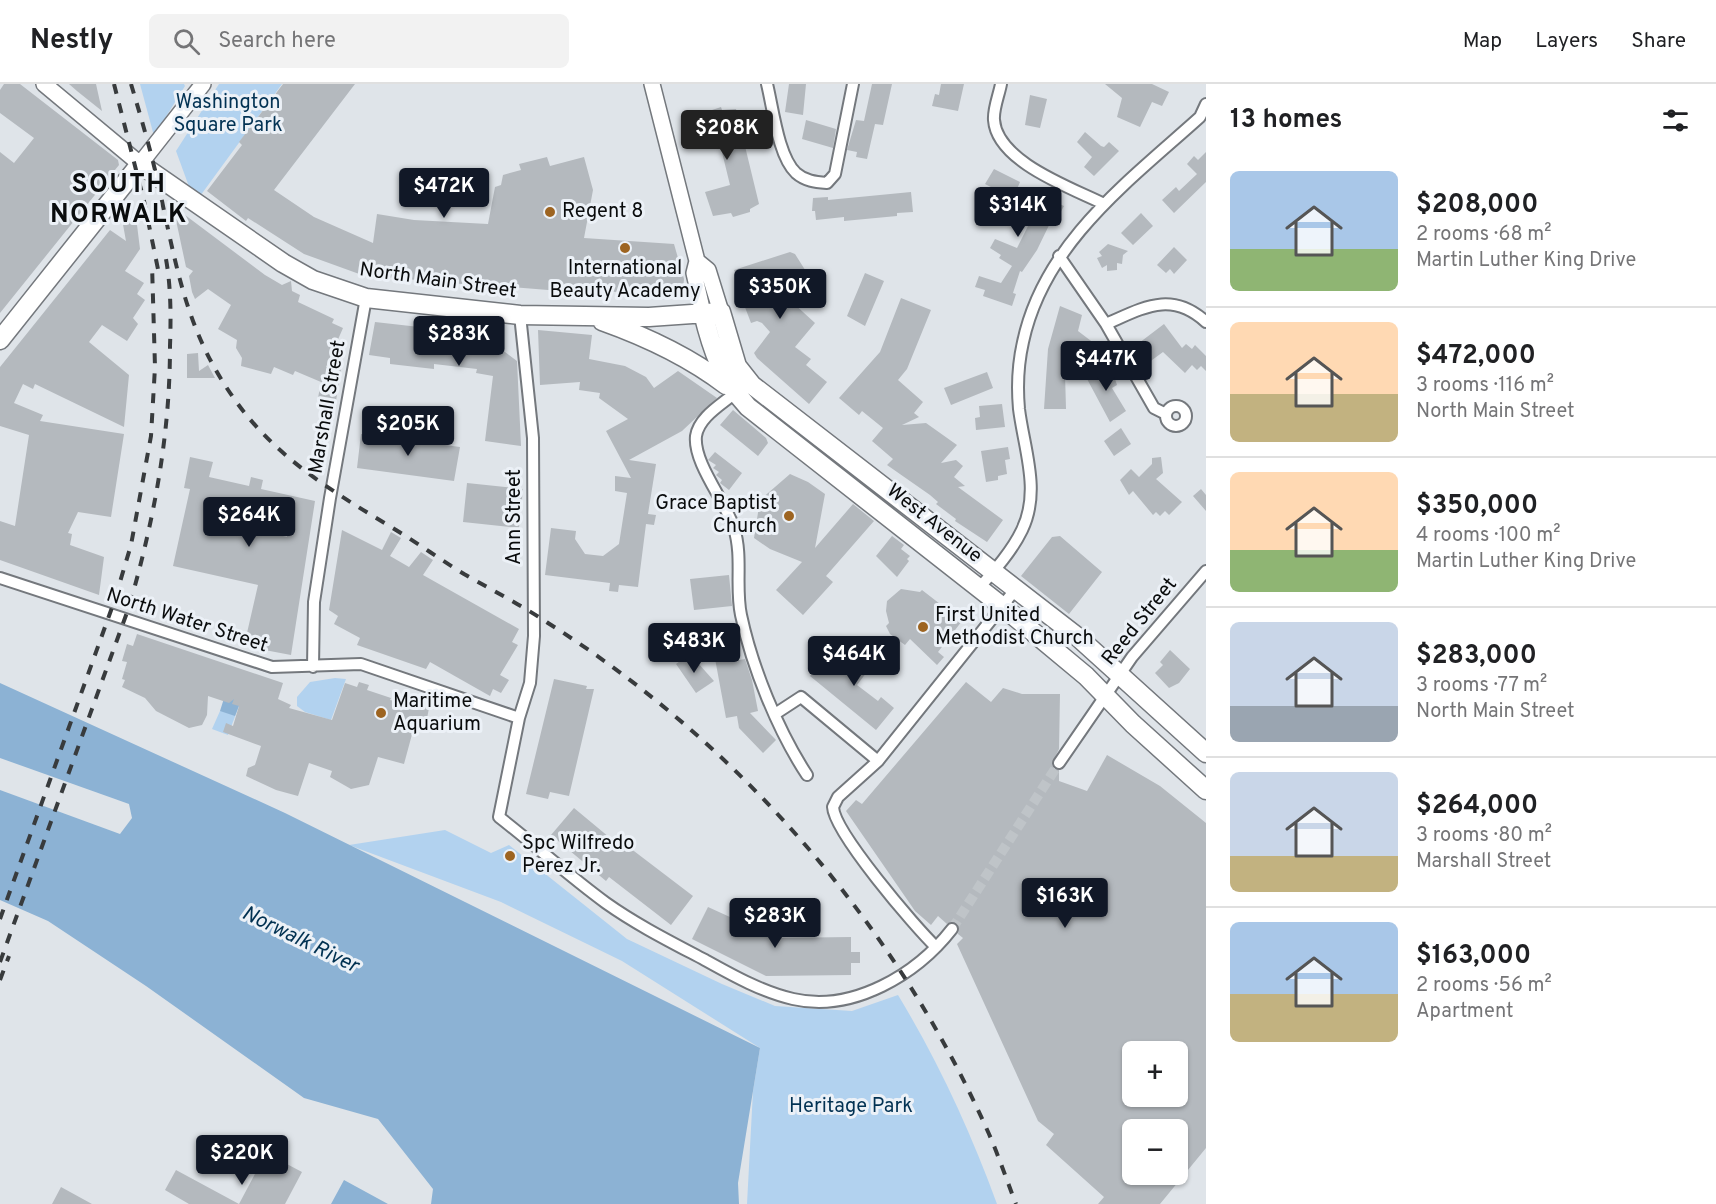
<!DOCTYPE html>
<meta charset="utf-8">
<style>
body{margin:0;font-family:Overpass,sans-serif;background:#f2f2f2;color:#202124;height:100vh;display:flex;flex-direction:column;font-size:22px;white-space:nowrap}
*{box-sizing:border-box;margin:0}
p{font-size:20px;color:#757577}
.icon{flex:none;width:33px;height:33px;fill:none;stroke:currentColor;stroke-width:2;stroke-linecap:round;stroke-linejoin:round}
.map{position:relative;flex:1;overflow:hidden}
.side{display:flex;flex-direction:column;background:#fff;width:510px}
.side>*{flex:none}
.fabs{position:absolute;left:1122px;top:957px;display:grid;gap:12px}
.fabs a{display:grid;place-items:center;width:66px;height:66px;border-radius:9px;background:#fff;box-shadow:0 2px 4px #0004;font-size:30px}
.price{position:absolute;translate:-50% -51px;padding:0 14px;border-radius:6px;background:#111827;color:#fff;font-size:20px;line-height:39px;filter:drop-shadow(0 2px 3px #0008)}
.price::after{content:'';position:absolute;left:50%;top:36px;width:18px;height:14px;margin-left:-9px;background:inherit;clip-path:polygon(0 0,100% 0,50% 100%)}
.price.selected{background:#222;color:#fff}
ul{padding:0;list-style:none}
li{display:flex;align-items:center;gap:18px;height:150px;padding:0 24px}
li+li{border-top:2px solid #e0e0e0}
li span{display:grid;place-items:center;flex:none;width:168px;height:120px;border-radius:9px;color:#555}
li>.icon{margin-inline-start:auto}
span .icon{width:72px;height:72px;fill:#fffc;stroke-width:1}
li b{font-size:26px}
h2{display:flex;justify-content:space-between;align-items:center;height:72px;padding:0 24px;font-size:26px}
header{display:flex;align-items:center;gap:36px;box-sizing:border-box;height:84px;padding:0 30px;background:#fff;border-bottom:2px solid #e0e0e0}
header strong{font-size:28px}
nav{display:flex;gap:33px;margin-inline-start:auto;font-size:21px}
.search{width:420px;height:54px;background:#f2f2f2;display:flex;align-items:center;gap:15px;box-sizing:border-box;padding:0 21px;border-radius:9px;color:#757577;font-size:22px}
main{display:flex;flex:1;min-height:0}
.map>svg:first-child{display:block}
.green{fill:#b2d2ef}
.water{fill:#8cb2d4}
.pier{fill:#dfe4e9}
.building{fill:#b4b9be;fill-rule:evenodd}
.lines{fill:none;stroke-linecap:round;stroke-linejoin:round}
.minor-tunnel{stroke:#bfc4c8;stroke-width:10;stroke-dasharray:10 5;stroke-linecap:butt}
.minor-casing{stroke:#74787d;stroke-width:14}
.secondary-casing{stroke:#74787d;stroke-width:18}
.primary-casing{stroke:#74787d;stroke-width:21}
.minor{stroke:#fff;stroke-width:10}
.secondary{stroke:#fff;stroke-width:15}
.primary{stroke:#fff;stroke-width:18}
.rail{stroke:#383b3d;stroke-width:4;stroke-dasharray:10 10;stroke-linecap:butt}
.poi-dot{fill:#9d6421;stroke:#ecf1f7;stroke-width:2}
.labels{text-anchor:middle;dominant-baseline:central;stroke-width:6;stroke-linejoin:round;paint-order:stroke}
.park-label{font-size:20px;fill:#023253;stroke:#ecf1f7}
.poi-label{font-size:20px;fill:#0a0c0d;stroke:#ecf1f7;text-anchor:start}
.street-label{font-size:20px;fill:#0a0c0d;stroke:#ecf1f7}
.water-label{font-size:21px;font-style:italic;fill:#013151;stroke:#ecf1f7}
.district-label{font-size:26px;font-weight:bold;letter-spacing:1.5px;fill:#0a0c0d;stroke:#ecf1f7}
</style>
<header>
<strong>Nestly</strong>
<div class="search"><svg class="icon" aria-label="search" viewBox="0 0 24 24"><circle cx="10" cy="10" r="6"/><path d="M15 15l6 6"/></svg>Search here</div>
<nav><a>Map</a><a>Layers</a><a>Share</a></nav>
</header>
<main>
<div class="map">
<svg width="1206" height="1120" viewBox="0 0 1206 1120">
<rect width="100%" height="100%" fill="#dfe4e9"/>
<path class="green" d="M140 0H184L185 2 154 52Z
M219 0H282L195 119 176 67Z
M335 594 346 595 331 636 305 628 297 622V613L310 598Z
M242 614 228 651 212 645 220 627Z
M445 746 491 769 509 761 627 855 722 900 775 922 852 927 898 911C939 979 970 1046 997 1120H747L753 1007 760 964 622 877 501 818 349 761Z"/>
<path class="water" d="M0 599 285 729 760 964 738 1099 739 1120H431L433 1105 378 1035 304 1014 146 902 48 837 0 816Z
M226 608 242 614 235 632 220 627Z
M344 1096 388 1120H331Z"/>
<path class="pier" d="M0 674 129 720 132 734 120 750 0 706Z"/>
<path class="building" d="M4 0H20L118 76 119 81 0 229V68L14 79 34 54 0 29V6Z
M69 0H96L102 27 77 7Z
M283 0H355L274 106 314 133 373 159 377 130 414 136 488 140 495 103 501 101 503 91 521 86 519 80 547 73 550 82 584 73 593 106 584 154 674 160 684 195 683 205 675 212 574 205 573 208 499 202 488 205 463 194 462 200 362 191 304 170 248 134 246 137 207 107 242 61 239 58Z
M789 0H806L803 31 785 28Z
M872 0H892L883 41 875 40 867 75 856 73 857 68 847 66 856 36 864 37Z
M941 0H964L958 27 932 22 935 10 939 11Z
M1105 0H1152L1169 8 1162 22 1152 18 1140 43 1117 33 1122 14Z
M1030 11 1047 15 1040 44 1025 41Z
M721 23 722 26 736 25 759 120 750 125V128L733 133 731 129 713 132 705 108 730 101 719 56 692 64 686 42 703 33V29Z
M806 36 836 45 833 64 802 55Z
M1085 48 1101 62 1104 63 1109 58 1119 67 1094 92 1084 83 1092 73 1077 58Z
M1206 68V98L1174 129 1162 116 1176 103 1179 107 1197 90 1187 80 1194 72 1198 76Z
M994 85 1020 98 1017 105 1037 119 1041 112 1064 122 1058 133 1054 131 1037 166 1022 188 1020 187 1013 209 1016 210 1012 222 983 212 985 206 975 203 979 192 1001 199 1012 182 999 174 1001 171 990 164 995 155 1017 164 1033 132 1016 120 1018 117 985 100Z
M911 108 913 128 897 129V132L844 137V133L816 136 815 127H812L813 114 828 113V116Z
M173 122 265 191 282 201 291 197 292 207 300 211 298 218 334 235 332 239 343 244 326 283 341 285 336 317 318 314 321 298 295 287 293 291 274 283 271 290 241 282 242 274 236 264 237 256 218 245 231 221 208 205 195 215 192 208 189 192 193 187 186 183Z
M1141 129 1153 142 1133 161 1121 149Z
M136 133 140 165 125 187 144 199 137 210 145 216 133 234 138 240 127 257 102 241 89 258 129 291 124 343 35 300 33 305 23 300 14 319 43 331 40 337 124 350 111 433 78 428 68 449 72 450 70 461 104 473 99 511 0 476V437L15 442 29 351 0 342V283L110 146 126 157 122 135Z
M1108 160 1128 167 1123 171 1122 180 1117 179V186L1107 187V181L1102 184 1097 174 1102 172 1099 168Z
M1174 163 1187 176 1174 190 1170 185 1166 189 1157 181Z
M790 168 795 170 807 189 803 198 798 200 791 217 815 239 795 263 811 275 806 281 827 298 809 320 757 274 754 269 770 248 762 239 757 237 751 239 743 218 740 219 735 205 739 200 734 186Z
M865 189 884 197 865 242 847 232Z
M901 214 931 226 907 285 898 296 923 318 914 329 919 333 902 341 926 339 957 361 941 379 956 376 963 382 954 393 965 402 958 403 1003 436 987 458 955 437 956 435 936 420 938 418 930 411 887 381 893 375 872 357 883 344 862 327 859 331 839 314 880 268Z
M1060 222 1082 231 1078 247 1099 263 1092 272 1071 257 1068 293 1065 289 1066 325H1044L1048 265Z
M375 238 481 250 517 277 521 362 485 357 493 292 476 289 477 285 434 280V285L390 280V274L369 271Z
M1164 240 1182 264 1186 260 1192 265 1195 261 1206 272V287L1201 282 1197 286 1192 281 1185 289 1163 268 1148 279 1140 269 1144 266 1139 259Z
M538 246 592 251 589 275 625 282 646 293 654 304 678 287 717 314 682 347 629 376 656 380 648 430 656 431 654 441 646 440 638 503 619 501 618 508 609 507 610 499 545 491 551 444 576 447 575 455 585 470 603 472 619 460 627 409 615 407V392L631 394 606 347 628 335 599 314 600 309 579 306 580 298 540 301Z
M198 269 199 287 208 281 215 294H187V270Z
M1104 278 1115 295 1117 301 1112 304 1126 327 1110 338 1086 293Z
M987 288 993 304 951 321 944 304Z
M1002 320 1005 343 976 346 975 334 980 333 979 322Z
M733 326 766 354 768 359 758 372 720 341Z
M1121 344 1131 360 1114 372 1104 357Z
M361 350 460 363 454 397 357 384Z
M1008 363 1010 375 1005 376 1007 390 998 392V396L986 398 981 367Z
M715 368 742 389 729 406 720 399 722 396 716 391 719 388 713 384 716 381 708 376Z
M190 373 213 378 209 393 249 402 251 393 263 396 261 405 315 417 291 571 244 562 258 501 173 482 190 405 184 404ZM258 427 289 434 287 453 254 445Z
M1161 373 1163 389 1156 395 1182 418 1169 431 1165 427 1160 432 1156 428 1153 431 1133 407 1129 411 1120 396 1131 385 1139 393 1152 380V374Z
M790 390 808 398 825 410 815 464 853 420 874 437 826 492 833 498 803 531 776 506 802 478 770 465 754 454 760 416Z
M467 399 523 405 519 444 463 438Z
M1201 405 1206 411V427L1193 412Z
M342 446 382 466 391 448 401 454 390 472 409 483 421 468 433 476 423 491 519 545 512 558 518 561 500 591 509 596 501 609 493 605 490 612 430 578 426 585 357 561 360 554 334 540 338 532 329 526Z
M892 452 904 461 901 465 910 472 907 475 909 477 897 493 876 472Z
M1060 452 1102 488 1069 530 1021 492 1052 453Z
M729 491 732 522 694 526 690 495Z
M901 505 920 508 922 506 962 537 938 568 944 573 937 581 910 555 905 561 890 550 886 542 889 539 886 527 887 517Z
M733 547 739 576 745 575 752 596 758 627 750 629 776 656 763 669 739 644 737 632 726 634 711 553Z
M137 550 283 599 278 615 291 621 289 624 332 636 345 599 357 603 359 598 369 601 367 606 391 614 390 616 429 624 425 645 414 643 404 680 378 673 369 701 351 705 330 693 332 687 309 679 298 712 276 706 246 692 248 684 255 681 261 662 223 648 226 639 233 642 239 622 232 620 234 615 229 619 208 612 207 631 202 641 189 644 156 627 145 614 122 603 125 596 122 595 127 578 122 577 127 560 133 562Z
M865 561 879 572 857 601 878 617 881 613 894 624 876 646 810 592 825 572 844 587Z
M1170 566 1190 585 1179 599 1169 604 1155 589 1163 581 1160 578Z
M690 570 714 597 696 609 676 580Z
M554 595 587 602 586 605H594L569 712 550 708 548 715 526 710Z
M966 598 991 618 1003 604 1022 610H1060L1059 665 1052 679 1054 685 1059 686V697L1087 707 1107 671 1160 702 1206 739V1064L1160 1120H1098L1104 1113 1046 1061 1054 1050 1038 1037 957 860 963 854 958 850 959 842 953 838 947 840 938 832 931 841 915 827 846 727 856 716 862 720ZM1132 968H1178V1012H1132ZM1132 1046H1178V1090H1132Z
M574 724 627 768 630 764 693 812 671 841 609 793 606 797 551 751Z
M708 823 776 854 851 853V868H860V879H851V891L766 892 692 855Z
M266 1069 302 1088 285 1120H189L165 1106 176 1086 239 1120Z
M61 1103 92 1120H52Z"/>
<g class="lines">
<path class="minor-tunnel" d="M952 845 1059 679"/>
<g class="minor-casing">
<path id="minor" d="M767 0C773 24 778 72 796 89 805 97 815 98 827 99L835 90 853 0
M1001 0C999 11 993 25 994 36 997 78 1072 104 1104 120
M1059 172 1106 240 1154 324 1166 330
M520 231 533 354 534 552 530 599 519 634 499 733C535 761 569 792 606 819 637 841 671 858 705 876 732 891 762 908 793 915 853 929 917 890 952 845
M1106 240C1143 224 1171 206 1206 238
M735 309C721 321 699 333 696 352 693 379 726 418 734 444 743 473 735 503 741 531 752 583 778 647 807 691
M1166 332a10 10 0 1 1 20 0a10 10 0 1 1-20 0Z
M0 494 272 583 361 580 519 634
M979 504C995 486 1012 467 1022 446 1041 407 1024 365 1019 325 1017 303 1018 280 1023 258 1044 159 1129 97 1200 33L1206 20
M313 583 314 518 330 414 366 214
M775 630 801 613 878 677
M1059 679 1132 573 1206 487
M936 863C915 843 834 748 833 723L838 713 878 677 1015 506"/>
</g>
<g class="secondary-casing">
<path id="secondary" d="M44 0 140 80 203 0
M652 0 697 177 708 186 721 228
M697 177 694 189 703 229"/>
</g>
<g class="primary-casing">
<path id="primary" d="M703 229C712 266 722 295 748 323L1003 523 1086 592 1133 640 1206 706
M602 237C647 253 688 272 726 301
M0 256 140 80 283 179 313 196 366 214 520 231 649 233 721 228 737 282 752 301 1079 554 1206 669"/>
</g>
<use href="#minor" class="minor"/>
<use href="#secondary" class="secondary"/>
<use href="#primary" class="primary"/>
<path class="rail" d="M114 0 144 117 159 190
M131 0C143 40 155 81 163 122 179 196 190 253 235 316 277 375 335 409 396 446 419 460 441 476 464 490 492 506 521 521 548 539 741 661 897 842 989 1050 999 1073 1007 1097 1016 1120
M0 835 114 518 131 461 151 352 155 283 152 180
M0 878 129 523C154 436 170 352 170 262 171 233 171 203 166 175
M0 896 9 872"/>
</g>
<g class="poi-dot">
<circle cx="550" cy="128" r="6"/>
<circle cx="625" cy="164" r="6"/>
<circle cx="789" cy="432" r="6"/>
<circle cx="923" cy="543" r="6"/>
<circle cx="381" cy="629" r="6"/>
<circle cx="510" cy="772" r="6"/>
</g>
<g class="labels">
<g class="park-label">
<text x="228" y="19">Washington<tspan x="228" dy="23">Square Park</tspan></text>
<text x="851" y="1023">Heritage Park</text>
</g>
<g class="poi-label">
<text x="562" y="128">Regent 8</text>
<text x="625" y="185" text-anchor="middle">International<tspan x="625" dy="23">Beauty Academy</tspan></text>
<text x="777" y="420" text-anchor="end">Grace Baptist<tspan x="777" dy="23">Church</tspan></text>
<text x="935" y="532">First United<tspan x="935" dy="23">Methodist Church</tspan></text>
<text x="393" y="618">Maritime<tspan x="393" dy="23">Aquarium</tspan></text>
<text x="522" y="760">Spc Wilfredo<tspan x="522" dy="23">Perez Jr.</tspan></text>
</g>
<g class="street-label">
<text transform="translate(438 197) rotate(8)">North Main Street</text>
<text transform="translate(328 323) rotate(-80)">Marshall Street</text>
<text transform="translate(515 433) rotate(-90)">Ann Street</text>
<text transform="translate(934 440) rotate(38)">West Avenue</text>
<text transform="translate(187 537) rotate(18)">North Water Street</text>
<text transform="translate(1140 538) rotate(-51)">Reed Street</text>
</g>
<g class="water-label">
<text transform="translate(300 856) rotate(26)">Norwalk River</text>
</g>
<g class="district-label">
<text x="119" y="101">SOUTH<tspan x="119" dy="30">NORWALK</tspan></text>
</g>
</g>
</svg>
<div class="fabs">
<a>+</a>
<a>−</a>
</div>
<b class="price selected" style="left:727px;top:77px">$208K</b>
<b class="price" style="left:444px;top:135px">$472K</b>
<b class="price" style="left:1018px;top:154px">$314K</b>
<b class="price" style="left:780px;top:236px">$350K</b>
<b class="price" style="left:459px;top:283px">$283K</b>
<b class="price" style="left:1106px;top:308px">$447K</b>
<b class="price" style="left:408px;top:373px">$205K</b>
<b class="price" style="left:249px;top:464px">$264K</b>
<b class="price" style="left:694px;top:590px">$483K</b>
<b class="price" style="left:854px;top:603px">$464K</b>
<b class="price" style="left:1065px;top:845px">$163K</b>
<b class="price" style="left:775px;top:865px">$283K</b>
<b class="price" style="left:242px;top:1102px">$220K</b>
</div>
<section class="side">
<h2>13 homes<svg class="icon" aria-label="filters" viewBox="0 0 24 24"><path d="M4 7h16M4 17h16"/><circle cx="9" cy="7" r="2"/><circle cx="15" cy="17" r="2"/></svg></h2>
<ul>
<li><span style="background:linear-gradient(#a9c7e8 65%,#8fb573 0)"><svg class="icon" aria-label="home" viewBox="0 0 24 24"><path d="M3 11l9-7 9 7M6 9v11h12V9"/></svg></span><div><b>$208,000</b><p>2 rooms · 68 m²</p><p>Martin Luther King Drive</p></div></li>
<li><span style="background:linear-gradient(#ffd9b3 60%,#c2b280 0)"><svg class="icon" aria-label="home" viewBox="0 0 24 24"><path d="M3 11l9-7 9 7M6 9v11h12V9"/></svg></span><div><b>$472,000</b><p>3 rooms · 116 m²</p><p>North Main Street</p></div></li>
<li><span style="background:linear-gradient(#ffd9b3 65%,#8fb573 0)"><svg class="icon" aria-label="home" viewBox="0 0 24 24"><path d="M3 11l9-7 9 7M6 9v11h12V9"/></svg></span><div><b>$350,000</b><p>4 rooms · 100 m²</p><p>Martin Luther King Drive</p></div></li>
<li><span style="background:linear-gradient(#c9d6e8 70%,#9aa5b1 0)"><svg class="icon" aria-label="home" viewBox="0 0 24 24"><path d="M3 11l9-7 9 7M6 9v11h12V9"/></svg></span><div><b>$283,000</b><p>3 rooms · 77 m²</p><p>North Main Street</p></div></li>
<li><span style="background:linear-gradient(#c9d6e8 70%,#c2b280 0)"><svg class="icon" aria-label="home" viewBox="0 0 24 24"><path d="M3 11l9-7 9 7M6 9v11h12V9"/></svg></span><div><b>$264,000</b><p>3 rooms · 80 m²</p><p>Marshall Street</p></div></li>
<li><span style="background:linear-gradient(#a9c7e8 60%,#c2b280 0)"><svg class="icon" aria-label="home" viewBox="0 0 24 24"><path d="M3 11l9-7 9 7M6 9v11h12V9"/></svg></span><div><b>$163,000</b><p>2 rooms · 56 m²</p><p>Apartment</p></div></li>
</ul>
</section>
</main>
